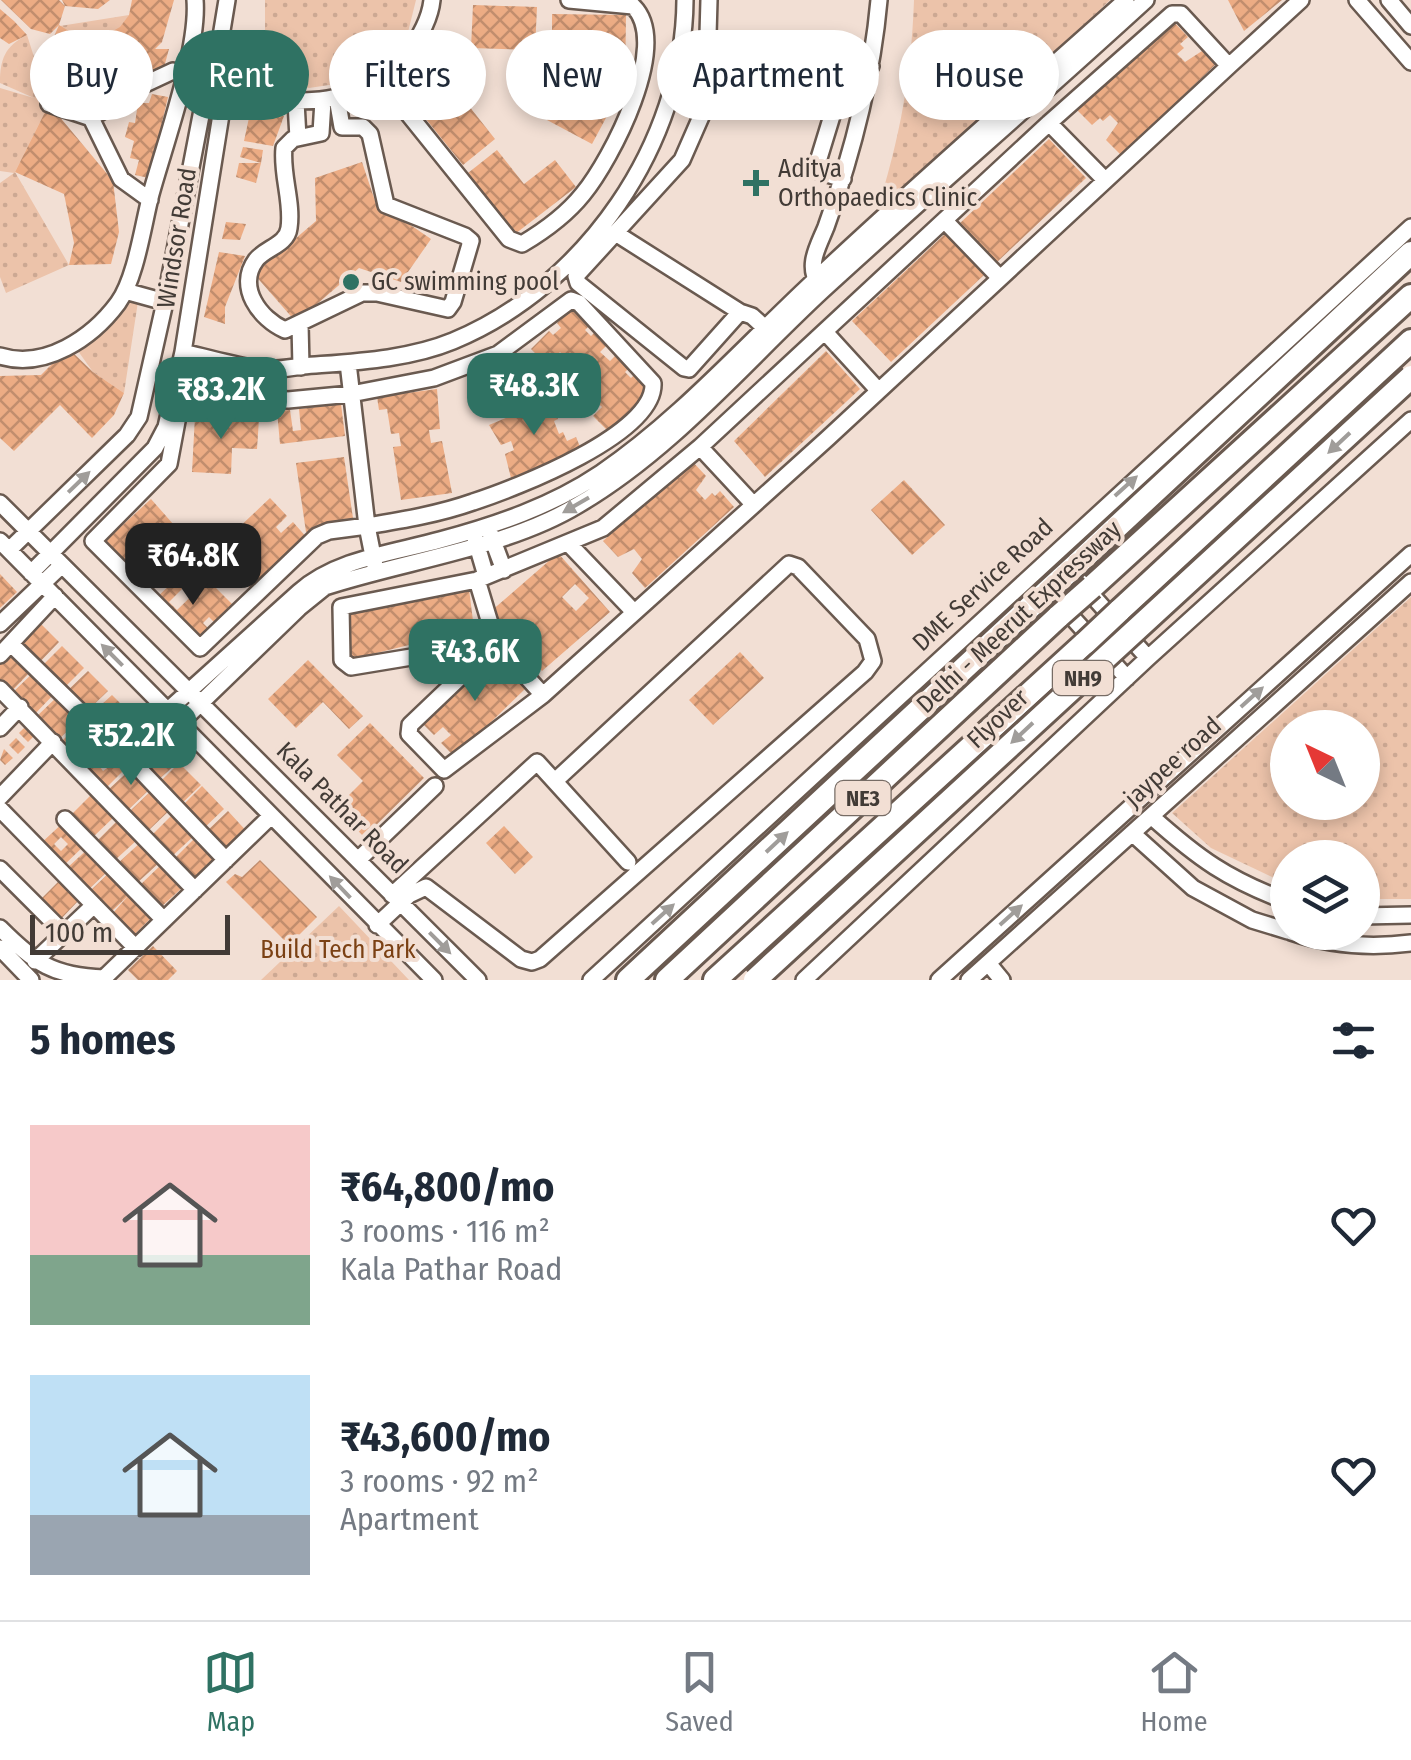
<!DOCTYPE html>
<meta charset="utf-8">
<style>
body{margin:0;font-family:"Fira Sans Condensed",sans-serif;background:#f2f2f3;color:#1f2937;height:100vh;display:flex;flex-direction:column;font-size:38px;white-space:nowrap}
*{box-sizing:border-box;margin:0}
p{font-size:32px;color:#747a83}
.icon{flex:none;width:55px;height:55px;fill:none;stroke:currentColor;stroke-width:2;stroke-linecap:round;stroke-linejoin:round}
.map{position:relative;height:980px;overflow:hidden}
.drawer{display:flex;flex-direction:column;background:#fff;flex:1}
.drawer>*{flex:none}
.top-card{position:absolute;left:30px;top:30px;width:1352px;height:90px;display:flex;gap:20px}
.needle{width:65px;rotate:317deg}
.fabs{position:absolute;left:1270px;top:710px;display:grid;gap:20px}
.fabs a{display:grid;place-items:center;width:110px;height:110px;border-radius:50%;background:#fff;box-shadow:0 5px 15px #0003;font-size:50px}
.scale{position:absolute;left:30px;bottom:25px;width:200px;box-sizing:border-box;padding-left:10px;border:5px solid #423b36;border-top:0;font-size:28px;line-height:35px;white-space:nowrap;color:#423b36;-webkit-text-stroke:8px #f2dfd4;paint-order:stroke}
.price{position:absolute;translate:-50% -85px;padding:0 22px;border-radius:20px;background:#2f7263;color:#fff;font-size:32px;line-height:65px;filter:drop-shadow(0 2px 5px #0008)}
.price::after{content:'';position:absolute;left:50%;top:60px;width:30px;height:22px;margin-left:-15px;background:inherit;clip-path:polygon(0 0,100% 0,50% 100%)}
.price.on{background:#222;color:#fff}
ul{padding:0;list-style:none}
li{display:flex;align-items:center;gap:30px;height:250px;padding:0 30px}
li span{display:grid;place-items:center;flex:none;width:280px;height:200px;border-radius:0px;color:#555}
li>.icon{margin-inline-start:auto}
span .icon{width:120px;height:120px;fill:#fffc;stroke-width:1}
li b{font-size:42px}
h2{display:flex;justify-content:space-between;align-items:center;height:120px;padding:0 30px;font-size:42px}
.pill{padding:0 35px;border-radius:45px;background:#fff;box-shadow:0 5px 15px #0003;font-size:35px;line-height:90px}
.pill.on{background:#2f7263;color:#fff}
.tab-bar{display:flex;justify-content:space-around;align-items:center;height:140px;border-top:2px solid #e0e1e3;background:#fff;font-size:28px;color:#747a83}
.tab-bar a{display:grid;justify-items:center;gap:5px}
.tab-bar .on{color:#2f7263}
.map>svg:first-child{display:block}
.park{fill:url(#park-dots);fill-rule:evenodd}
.building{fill:url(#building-cross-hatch);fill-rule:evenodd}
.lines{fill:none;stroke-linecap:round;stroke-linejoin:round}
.minor-casing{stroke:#6a5a50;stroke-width:20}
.highway-casing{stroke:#6a5a50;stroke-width:28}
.minor{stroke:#fff;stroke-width:15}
.highway{stroke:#fff;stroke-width:22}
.highway-bridge-casing{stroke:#6a5a50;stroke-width:28;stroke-linecap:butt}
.highway-bridge{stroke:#fff;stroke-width:22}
.oneway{fill:#a09d9a}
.poi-dot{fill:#2f7263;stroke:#f2dfd4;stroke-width:4}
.labels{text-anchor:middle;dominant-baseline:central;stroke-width:8;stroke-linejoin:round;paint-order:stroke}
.shield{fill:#f2dfd4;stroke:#776c65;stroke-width:2.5}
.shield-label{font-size:22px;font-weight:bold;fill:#423b36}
.poi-label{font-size:25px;fill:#423b36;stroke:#f2dfd4;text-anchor:start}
.street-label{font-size:25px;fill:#423b36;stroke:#f2dfd4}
.park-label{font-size:25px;fill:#7b4114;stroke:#f2dfd4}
</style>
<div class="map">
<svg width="1411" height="980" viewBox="0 0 1411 980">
<defs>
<pattern id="park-dots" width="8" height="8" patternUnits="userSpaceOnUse" patternTransform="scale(2.5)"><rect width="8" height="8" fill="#ecc3aa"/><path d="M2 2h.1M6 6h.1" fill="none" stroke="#cca893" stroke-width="1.8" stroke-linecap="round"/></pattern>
<pattern id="building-cross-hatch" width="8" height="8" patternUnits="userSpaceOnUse" patternTransform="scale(2.5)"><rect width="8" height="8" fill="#ecac84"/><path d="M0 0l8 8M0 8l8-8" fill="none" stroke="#c18d6d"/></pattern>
</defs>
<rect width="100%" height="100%" fill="#f2dfd4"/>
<path class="park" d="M265 0H416L407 36 388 60 349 82 309 88 257 73 265 41Z
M914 0H1110L870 232C897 152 911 85 914 0Z
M129 15 107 70 60 26Z
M27 35 49 104 15 172 69 265 6 293 0 277V183L14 173 0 171V88L34 98 0 83C0 59 5 46 27 35Z
M125 291 139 295 124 393 93 372 73 344Z
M1411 597V899H1363L1362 858H1288L1287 884 1211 848 1172 813ZM1288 728H1362V802H1288Z
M339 906 409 980H261Z"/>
<path class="building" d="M1 0H59L65 6 59 25 50 34 31 29Z
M62 0H110L98 9 65 6Z
M132 0H174L162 42 155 49H169L163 71 135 70 127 76 70 79 126 77 144 82 92 117 50 104 40 72 52 75 39 71 59 25 82 39 95 41 120 27 129 15Z
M1228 0H1282L1244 31Z
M473 5 537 7 535 50 471 48Z
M0 9 14 21 27 35 9 44 0 38Z
M552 14 626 15 625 89H593L594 43H552Z
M1170 18 1188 37 1180 44 1184 48 1177 54 1185 62 1202 51 1215 65 1121 155 1106 140 1118 123 1110 115 1103 121 1100 118 1092 125 1076 109Z
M454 87 495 139 463 165 421 113Z
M562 92 607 116 592 144 547 120Z
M152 94 168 97 149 178 135 175 139 160 130 158 134 141 125 137 129 122 135 123 138 103H149Z
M49 104 113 181 119 232 111 264 69 265 74 243 64 194 15 172Z
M250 113 284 116 273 146 244 141Z
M1049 139 1086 178 995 264 958 225Z
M243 147 263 150 261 163 256 183 236 177 239 163H261L240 157Z
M497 150 524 184 555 160 576 187 515 234 468 173Z
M362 162 376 204 384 213 387 209 431 239 401 282 359 268 296 322 254 274 316 221 315 178Z
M226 222 246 224 240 240 222 239Z
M945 234 984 275 891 362 852 321Z
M219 252 245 256 225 307V324L204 317Z
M575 306 592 323 585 330 591 336 594 333 606 346 600 352 610 361 615 356 628 369 625 372 631 378 637 372 653 388 608 431 593 416 602 407 596 401 584 412 571 398 588 382 579 372 573 378 561 365 568 360 560 352 547 365 531 349 549 331 553 335 561 328 557 323Z
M68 348 93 372 124 393 114 415 92 438 60 405 14 451 0 438V376L41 375Z
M826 351 860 389 765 477 734 441Z
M437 389 440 429 429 430 431 443 442 441 452 493 401 500 393 447 401 446 399 433 391 434 387 409 379 410 377 397Z
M559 396 563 405 554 409 558 419 554 421 559 434 563 432 567 441 576 437 581 449 511 478 505 454 514 450 511 441 501 445 489 425Z
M341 404 345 436 280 444 277 411 290 410 293 431 301 430 299 409Z
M195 416 259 419 257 449 232 448 231 474 192 472Z
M344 457 354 525 306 532 296 463Z
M691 460 706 476 696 490 705 500 712 493 715 496 720 491 734 507 645 588 632 573 642 559 634 549 618 557 603 541Z
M904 480 945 525 912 555 871 510Z
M270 498 287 516 276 527 281 533 293 522 308 539 253 591 239 575 253 562 246 553 231 567 215 550Z
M151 499 174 525 150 547 167 565 142 588 101 545Z
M558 553 610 612 542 671 490 612ZM575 584 589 598 576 611 562 597Z
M0 574 17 592 0 608Z
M178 577 186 585 169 602 177 610 208 580 232 604 214 622 209 617 203 623 208 628 193 643 152 602Z
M469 589 474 629 352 659 345 611Z
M38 621 59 642 36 666 15 645Z
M62 646 84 668 61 691 39 669Z
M14 650 34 668 9 694 0 686V665Z
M495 651 509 666 502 673 510 682 517 675 528 686 455 757 441 743 451 735 443 727 434 735 421 722Z
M740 652 764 678 713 725 689 700Z
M308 660 363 716 349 729 323 702 296 728 268 699Z
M35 671 56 692 32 717 10 695Z
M88 671 108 691 85 713 65 693Z
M59 695 81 718 57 741 35 718Z
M112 695 131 714 109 736 89 716Z
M134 716 155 738 131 760 111 737Z
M84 719 105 740 80 765 59 744Z
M370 723 424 778 364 837 336 808 363 781 337 755Z
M27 725 36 734 28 742 19 733Z
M16 738 25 747 18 754 9 745Z
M106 742 129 765 104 790 81 767ZM105 757 111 765 103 771 97 763Z
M158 742 177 763 156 782 137 761Z
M4 749 13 758 5 765 0 760Z
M179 763 201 785 178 807 157 785Z
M134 766 153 786 128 810 109 789Z
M202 786 224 809 202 830 180 808Z
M153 789 172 808 149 830 130 811Z
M92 794 114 817 92 838 70 816Z
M228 811 250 835 229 854 207 831Z
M175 812 196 834 169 859 149 838Z
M118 820 137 840 114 861 96 842Z
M65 821 87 843 61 868 39 845ZM61 837 68 844 61 851 54 844Z
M504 826 533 857 515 874 486 843Z
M196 837 220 860 198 883 173 860Z
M141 842 160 862 136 884 117 864Z
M91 846 111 868 87 891 66 869Z
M260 860 317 917 289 945 226 882 235 874 242 877Z
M162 864 184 886 160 908 139 886Z
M113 869 156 913 135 934 113 913 129 895 111 912 90 891Z
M60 880 80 899 60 920 40 900Z
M153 946 177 971 168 980H138L128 970Z"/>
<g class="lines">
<g class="minor-casing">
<path id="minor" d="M709 0 708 35V39L716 44 871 66
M1357 0 1411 62
M1389 0 1411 26
M381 80 509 239 522 244C544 231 567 214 583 194 611 160 672 44 633 6L569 0
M323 101 321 133 293 139 284 148C281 174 293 202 289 228 287 245 265 248 256 260 236 287 260 319 285 330L362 293H377L448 309 453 302 471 241 465 236 386 205 370 134 363 127H342L337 98
M296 102 298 138
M49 104 91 118 121 179 150 200
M91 118 143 85 173 71 213 85 224 96C288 102 361 113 406 56 418 40 430 20 432 0
M1049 123 1105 180
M945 221 1000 278
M617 234 740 312
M819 285C806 265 818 247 826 227 853 152 872 79 879 0
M125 291 165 302
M300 324 301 367
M765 328 752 316 740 312 689 369 684 368 578 283 576 276 682 160 718 78 832 98 835 106 816 168 818 171 843 179
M825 332 878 390
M183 352C208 358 233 365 258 369 272 371 288 368 303 366 352 362 407 360 453 341 586 286 684 143 685 0
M0 356C45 370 92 338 118 303 136 278 143 225 151 194 165 143 199 49 195 0
M348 363 367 526C403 520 439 514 473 502 516 488 656 434 653 383L579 303 571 300 498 354 434 378 351 394 288 400 188 391 181 400 169 464 93 541 200 648 317 536 329 531 367 526 376 571
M700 447 753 504
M0 503 478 980
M489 530 504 570
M474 535 486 576
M0 541 434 980
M569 544 634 612
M9 550 127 435 139 417 165 302 203 105 213 85 227 0
M1066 566 1148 658
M31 573 155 448 166 427 183 352 224 96
M477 580 496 643 543 695
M1061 605 1127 678
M0 624 62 565
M496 643 351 667 342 660 341 607 477 580 603 528 700 447 1049 123 1172 14H1181L1229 66 1301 0
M496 643 410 725 409 734 444 770 543 695 828 438 1229 66
M11 644 143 773 226 860
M0 655 55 596
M0 689 195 890
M167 711 299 592C336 559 393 553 440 540 496 525 552 506 601 473 680 419 745 345 815 280 917 184 1022 93 1126 0
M180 723 299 608 325 587C404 561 507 548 578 505 672 450 744 363 823 290 930 192 1039 98 1146 0
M0 728 20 707
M0 797 53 742
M0 809 136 948
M1151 816C1199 859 1227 879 1288 902
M65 819 164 920
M1132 833 1193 888 1252 920 1288 931
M358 860 435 786
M0 869 65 934
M392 895 537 762 628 862
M1362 916 1411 915
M377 925 409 895 426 887 521 959 532 962 540 959 865 672 873 661 867 639 798 567 789 564 555 781
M0 928C36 964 53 976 104 978
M1291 932C1329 945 1371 948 1411 943
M0 948 31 980
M35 961 94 905
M988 963 1002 980
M102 980 271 816
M591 980C866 730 1136 477 1411 227
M804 980 1148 658 1411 420
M939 980 1411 554
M969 980 1411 582"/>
</g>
<g class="highway-casing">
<path id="highway" d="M1077 564 1411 253
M1092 587 1411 296
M1119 611 1411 341
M628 980 1042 596
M667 980 1059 616
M715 980 1085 643"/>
</g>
<use href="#minor" class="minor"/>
<use href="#highway" class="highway"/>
<g class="highway-bridge-casing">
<path id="highway-bridge" d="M1042 596 1077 564
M1059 616 1092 587
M1085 643 1119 611
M755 980 1411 377"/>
</g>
<use href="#highway-bridge" class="highway-bridge"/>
</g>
<defs><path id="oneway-solid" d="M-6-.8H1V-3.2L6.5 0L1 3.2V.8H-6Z" transform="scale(2.5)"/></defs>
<g class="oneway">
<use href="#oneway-solid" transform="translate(1339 443) rotate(137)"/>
<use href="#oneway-solid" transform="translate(79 482) rotate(-44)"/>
<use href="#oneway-solid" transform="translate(1126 486) rotate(-42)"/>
<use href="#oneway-solid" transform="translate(576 505) rotate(150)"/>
<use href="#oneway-solid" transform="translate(112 655) rotate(-135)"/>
<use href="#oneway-solid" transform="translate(1252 697) rotate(-42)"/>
<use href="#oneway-solid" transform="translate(1022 733) rotate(137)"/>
<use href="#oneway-solid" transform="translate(777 842) rotate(-43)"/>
<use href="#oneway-solid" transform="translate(340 887) rotate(-134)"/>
<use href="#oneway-solid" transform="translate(663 914) rotate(-42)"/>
<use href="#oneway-solid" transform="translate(1011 915) rotate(-42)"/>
<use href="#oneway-solid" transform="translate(440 943) rotate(45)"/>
</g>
<g class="poi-dot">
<path d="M751 168h10v10h10v10h-10v10h-10v-10h-10v-10h10z"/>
<circle cx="351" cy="282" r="10"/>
</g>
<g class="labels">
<g class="shield">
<rect x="1053" y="661" width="60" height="34" rx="8"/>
<rect x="835.5" y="781" width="55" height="34" rx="8"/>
</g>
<g class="shield-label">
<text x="1083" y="678">NH9</text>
<text x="863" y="798">NE3</text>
</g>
<g class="poi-label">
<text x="778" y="169">Aditya<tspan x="778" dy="29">Orthopaedics Clinic</tspan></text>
<text x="371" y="282">GC swimming pool</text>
</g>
<g class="street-label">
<text transform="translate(177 238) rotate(-81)">Windsor Road</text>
<text transform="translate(983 585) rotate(-43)">DME Service Road</text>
<text transform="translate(1019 617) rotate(-43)">Delhi - Meerut Expressway</text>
<text transform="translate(998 719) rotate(-43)">Flyover</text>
<text transform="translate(1173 762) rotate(-42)">jaypee road</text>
<text transform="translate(342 808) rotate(45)">Kala Pathar Road</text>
</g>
<g class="park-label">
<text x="338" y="950">Build Tech Park</text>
</g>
</g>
</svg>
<div class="fabs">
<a><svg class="needle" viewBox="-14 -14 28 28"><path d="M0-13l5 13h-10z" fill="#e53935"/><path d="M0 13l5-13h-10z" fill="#747a83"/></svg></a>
<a><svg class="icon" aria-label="layers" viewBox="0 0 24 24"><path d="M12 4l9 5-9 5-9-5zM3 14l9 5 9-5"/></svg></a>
</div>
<div class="scale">100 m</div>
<b class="price" style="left:534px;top:438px">₹48.3K</b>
<b class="price" style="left:221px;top:442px">₹83.2K</b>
<b class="price on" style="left:193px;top:608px">₹64.8K</b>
<b class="price" style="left:475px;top:704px">₹43.6K</b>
<b class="price" style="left:131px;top:788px">₹52.2K</b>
<div class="top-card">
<a class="pill">Buy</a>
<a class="pill on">Rent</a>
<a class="pill">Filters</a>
<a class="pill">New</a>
<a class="pill">Apartment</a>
<a class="pill">House</a>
</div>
</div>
<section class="drawer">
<h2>5 homes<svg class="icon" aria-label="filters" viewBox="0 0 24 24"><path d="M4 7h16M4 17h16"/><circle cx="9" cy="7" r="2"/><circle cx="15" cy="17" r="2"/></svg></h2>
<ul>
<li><span style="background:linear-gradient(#f6c9c9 65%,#7fa58c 0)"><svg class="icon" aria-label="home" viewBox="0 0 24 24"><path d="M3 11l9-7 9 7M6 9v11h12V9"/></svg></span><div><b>₹64,800/mo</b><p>3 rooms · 116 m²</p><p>Kala Pathar Road</p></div><svg class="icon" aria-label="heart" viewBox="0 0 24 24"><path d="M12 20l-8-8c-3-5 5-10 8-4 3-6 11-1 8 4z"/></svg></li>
<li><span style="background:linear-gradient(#bfe0f5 70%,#9aa5b1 0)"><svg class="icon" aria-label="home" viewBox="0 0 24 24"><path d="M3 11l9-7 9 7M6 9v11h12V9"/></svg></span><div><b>₹43,600/mo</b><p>3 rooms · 92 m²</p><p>Apartment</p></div><svg class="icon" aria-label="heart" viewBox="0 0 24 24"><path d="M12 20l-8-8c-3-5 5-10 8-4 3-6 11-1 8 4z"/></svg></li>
</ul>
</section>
<nav class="tab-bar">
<a class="on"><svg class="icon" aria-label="map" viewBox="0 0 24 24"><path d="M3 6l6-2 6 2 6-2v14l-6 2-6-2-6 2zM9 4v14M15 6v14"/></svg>Map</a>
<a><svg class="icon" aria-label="saved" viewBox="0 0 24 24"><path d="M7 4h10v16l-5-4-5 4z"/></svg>Saved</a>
<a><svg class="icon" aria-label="home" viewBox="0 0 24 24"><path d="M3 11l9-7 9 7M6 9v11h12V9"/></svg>Home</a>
</nav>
